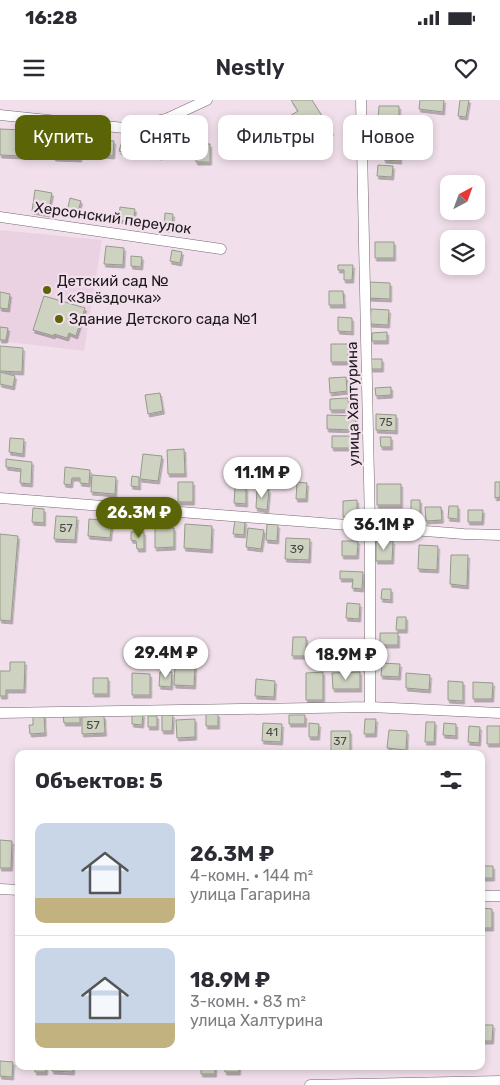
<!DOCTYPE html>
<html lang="ru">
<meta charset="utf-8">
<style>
body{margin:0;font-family:Rubik,sans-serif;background:#f7f7f7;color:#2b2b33;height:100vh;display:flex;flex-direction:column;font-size:19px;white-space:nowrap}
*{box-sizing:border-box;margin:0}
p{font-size:16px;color:#7c7c81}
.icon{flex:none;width:28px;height:28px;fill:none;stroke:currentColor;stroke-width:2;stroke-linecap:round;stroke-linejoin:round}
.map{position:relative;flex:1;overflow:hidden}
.details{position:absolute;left:15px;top:650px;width:470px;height:320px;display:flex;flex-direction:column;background:#fff;border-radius:10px;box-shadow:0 2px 8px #0003}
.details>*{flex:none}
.top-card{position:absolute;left:15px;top:15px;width:470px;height:45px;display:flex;gap:10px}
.needle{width:32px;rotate:41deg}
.fabs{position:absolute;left:440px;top:75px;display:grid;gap:10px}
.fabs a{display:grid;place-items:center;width:45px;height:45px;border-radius:10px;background:#fff;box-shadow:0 2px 8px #0003;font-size:25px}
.price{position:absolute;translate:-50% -42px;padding:0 11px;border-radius:18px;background:#fff;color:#222;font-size:16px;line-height:32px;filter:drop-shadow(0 1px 2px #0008)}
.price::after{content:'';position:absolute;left:50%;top:30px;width:15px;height:11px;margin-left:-8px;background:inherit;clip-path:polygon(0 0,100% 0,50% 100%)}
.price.selected{background:#5b6507;color:#fff}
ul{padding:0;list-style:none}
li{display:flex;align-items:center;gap:15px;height:125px;padding:0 20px}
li+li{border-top:1px solid #e1e1e2}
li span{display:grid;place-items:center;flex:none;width:140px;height:100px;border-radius:10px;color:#555}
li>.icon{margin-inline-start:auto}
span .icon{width:60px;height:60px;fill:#fffc;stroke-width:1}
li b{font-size:21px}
h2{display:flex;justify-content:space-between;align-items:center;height:60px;padding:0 20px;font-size:21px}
.pill{padding:0 18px;border-radius:10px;background:#fff;box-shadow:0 2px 8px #0003;font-size:18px;line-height:45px}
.pill.selected{background:#5b6507;color:#fff}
.status{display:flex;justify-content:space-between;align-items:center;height:35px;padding:0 25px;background:#fff;direction:ltr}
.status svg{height:14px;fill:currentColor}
header{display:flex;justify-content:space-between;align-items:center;height:65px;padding:0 20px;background:#fff;font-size:22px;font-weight:600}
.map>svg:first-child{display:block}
.built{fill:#ead2e2}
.building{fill:#ced2c1;stroke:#969a8a;filter:url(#shadow)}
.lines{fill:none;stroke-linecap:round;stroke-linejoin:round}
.minor-casing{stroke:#766770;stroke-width:11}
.minor{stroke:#fff;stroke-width:10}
.poi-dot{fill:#5b6507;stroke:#f1e0eb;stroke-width:2}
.labels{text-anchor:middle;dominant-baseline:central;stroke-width:4.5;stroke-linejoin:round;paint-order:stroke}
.number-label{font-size:12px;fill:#4a4745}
.street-label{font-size:15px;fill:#1e191c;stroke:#f1e0eb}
.poi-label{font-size:15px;fill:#1e191c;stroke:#f1e0eb;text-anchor:start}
</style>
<div class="status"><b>16:28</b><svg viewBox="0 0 49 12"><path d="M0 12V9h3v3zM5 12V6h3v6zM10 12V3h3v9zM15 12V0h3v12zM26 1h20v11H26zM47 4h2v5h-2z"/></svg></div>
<header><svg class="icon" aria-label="menu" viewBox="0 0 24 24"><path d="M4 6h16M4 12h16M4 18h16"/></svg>Nestly<svg class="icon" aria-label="heart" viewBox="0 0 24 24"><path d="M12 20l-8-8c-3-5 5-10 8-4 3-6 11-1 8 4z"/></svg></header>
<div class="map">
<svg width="500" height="985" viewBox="0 0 500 985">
<defs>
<filter id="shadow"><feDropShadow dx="1.5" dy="3" stdDeviation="0" flood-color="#0004"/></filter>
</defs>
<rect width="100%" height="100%" fill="#f1e0eb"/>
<path class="built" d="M0 130 102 140 84 251 0 241Z"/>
<path class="building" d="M291 0H312L332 32 317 41 308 28 280 45 270 28 298 11Z
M420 0H444L443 12 419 9Z
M460 0H469L466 17 458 16Z
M379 6H399V22H378Z
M0 29 24 30 22 56 0 55Z
M147 38 163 39 161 57 146 55Z
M55 39 81 40 80 59 54 58Z
M94 40 114 41 113 56 93 54Z
M122 41 131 44 127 54 119 51Z
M196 44H210V62H196Z
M385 48 400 49V61L384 60Z
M378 65 393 66 392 77 377 76Z
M35 90 52 93 48 114 32 111Z
M70 98 81 101 77 115 67 112Z
M120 107 135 109 133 122 119 120Z
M165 113 173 114 172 129H164Z
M375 142H394V158H375Z
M106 146 124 148 123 165 104 164Z
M172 150 182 152 180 163 170 161Z
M131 156 142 157 141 167 131 166Z
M338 165H353L352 180H344V170H338Z
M369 182 390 183V199L368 198Z
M329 191H343L344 205H329Z
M0 192 10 194 8 209 0 208Z
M44 196 85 208 76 236 69 233 67 238 54 234V236L33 230Z
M371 209 389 210 388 225 370 224Z
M338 217 352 218V232L338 231Z
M0 227 8 228 6 240H0Z
M387 232V241H372V233Z
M331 244H348V262H331Z
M0 246 23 248 22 272 0 271Z
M371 259H382V269H371Z
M0 272 15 276 13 287 0 284Z
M346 277 347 291 330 293 329 278Z
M391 287V295L376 296 375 288Z
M160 293 163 311 148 314 145 295Z
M348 298 349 310H330V299Z
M376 314 396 315V331L376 330Z
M327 315 356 316 355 330 327 329Z
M332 336H353V348H332Z
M380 337H391V347H381Z
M10 338 24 339 23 354 9 352Z
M184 349 185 374H168L167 350Z
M143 354 162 356 158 381 140 379Z
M6 359 32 362 31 384 20 383 21 369 6 367Z
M65 367 90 370 89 384 80 383V378H72L71 385 64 384Z
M92 375 116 377 115 394 91 392Z
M132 376 139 377V387L131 386Z
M178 382H193V402H178Z
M297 382 307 383 306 399H296Z
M495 382H500V397L495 398Z
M377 384H401V405H377Z
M235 388H246V404L234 403Z
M257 389 269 390 267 410 256 408Z
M357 400V417H343V401Z
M411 400H420V414H411Z
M449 406H458V419L448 418Z
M425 407H441L442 420 426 421Z
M33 408 44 409V423L32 422Z
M468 410H483L482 422H468Z
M56 416 77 417 75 440 54 439Z
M89 419 112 421 110 438 88 436Z
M235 420 245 421 244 435 233 434Z
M185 424 212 426 211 450 184 448Z
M267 424 278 425 277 441 266 440Z
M155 428H174V447L155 448Z
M248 428 264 430 261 449 246 447Z
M131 432H144V449H137L136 441 131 440Z
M0 434 18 436 11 521 0 520Z
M286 438 310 439 309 460 285 459Z
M342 441H358L357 456H342Z
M376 441H393L392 461H376Z
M419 445 438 446 437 470 418 469Z
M451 455H468L467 486 450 484Z
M340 471 363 472 362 489 352 488 353 479H340Z
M382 489H391V500L381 499Z
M347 503 360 504 359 519 346 518Z
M397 517H406V530H396Z
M380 533H398V545H380Z
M293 537H306V556H292Z
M10 562H25L24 590H6V596H0V571H10Z
M382 563 400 564 399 577 381 576Z
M175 565 195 566 194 586 174 585Z
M160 572H172L171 587 159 586Z
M323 572V600H306V573Z
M360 572V589H333L332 573Z
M132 573 150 574V595H132Z
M406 573 430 575 429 590 406 588Z
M93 578H108V594H93Z
M256 579 275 581 274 597 255 596Z
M448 581 463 582V601L448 600Z
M473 582 493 583 492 599H473Z
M132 613 143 614 142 625 132 624Z
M162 614 173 615 172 631H162Z
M206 614H218V626H206Z
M44 615 45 633 30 634 29 625H33V616Z
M80 615V623H64L63 616Z
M289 615H305V624H289Z
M104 616 105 633 82 634V617Z
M148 616H157V627H148Z
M195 619V637L177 638 176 620Z
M365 619H376L375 634H364Z
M426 622H435L434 642H425Z
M263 623 282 624 281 642 262 641Z
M309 623 319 624 318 637H309Z
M444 623 456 624V636L443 635Z
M469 626 480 627 479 643 468 642Z
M487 626H500V644H487Z
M389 630 407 631 406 650 387 648Z
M331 631H350V651H331Z
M0 740 12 741 11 768H0Z
M483 766H493V778H483Z
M481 808 492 809V828H481Z
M481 925H493L492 941H481Z
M0 961 13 962 12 977 0 976Z
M35 966H46V972H35Z
M52 966H73V972L52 971Z
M201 966H215V974H201Z
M225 966H239V972H225Z"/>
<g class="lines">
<g class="minor-casing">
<path id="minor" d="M361 0 370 426V607
M0 15 124 28 166 19 207 0
M0 117 221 149
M0 398 464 434 500 435
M0 613 370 607 500 613
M0 789 19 790
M481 796H500
M310 985 500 981"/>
</g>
<use href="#minor" class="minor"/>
</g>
<g class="poi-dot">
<circle cx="47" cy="190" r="5"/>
<circle cx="59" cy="219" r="5"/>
</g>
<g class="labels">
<g class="number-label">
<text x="386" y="322">75</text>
<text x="66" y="428">57</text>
<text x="297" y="449">39</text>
<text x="93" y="625">57</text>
<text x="272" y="632">41</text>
<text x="340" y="641">37</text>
</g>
<g class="street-label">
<text transform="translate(113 118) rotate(8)">Херсонский переулок</text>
<text transform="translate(353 304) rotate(-91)">улица Халтурина</text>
</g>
<g class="poi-label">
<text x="57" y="181">Детский сад №<tspan x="57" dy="17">1 «Звёздочка»</tspan></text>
<text x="69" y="219">Здание Детского сада №1</text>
</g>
</g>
</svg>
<div class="fabs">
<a><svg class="needle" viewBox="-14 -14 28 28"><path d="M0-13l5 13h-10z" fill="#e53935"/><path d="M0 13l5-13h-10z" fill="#7c7c81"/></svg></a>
<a><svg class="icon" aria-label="layers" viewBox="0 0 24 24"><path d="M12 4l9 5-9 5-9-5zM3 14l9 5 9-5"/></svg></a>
</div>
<b class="price" style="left:262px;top:399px">11.1M ₽</b>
<b class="price selected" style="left:139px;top:439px">26.3M ₽</b>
<b class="price" style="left:384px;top:451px">36.1M ₽</b>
<b class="price" style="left:166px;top:579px">29.4M ₽</b>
<b class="price" style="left:346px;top:581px">18.9M ₽</b>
<div class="top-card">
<a class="pill selected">Купить</a>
<a class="pill">Снять</a>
<a class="pill">Фильтры</a>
<a class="pill">Новое</a>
</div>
<section class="details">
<h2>Объектов: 5<svg class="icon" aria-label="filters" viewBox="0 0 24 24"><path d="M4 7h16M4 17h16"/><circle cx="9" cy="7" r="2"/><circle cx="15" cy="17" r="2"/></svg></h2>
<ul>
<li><span style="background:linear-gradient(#c9d6e8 75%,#c2b280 0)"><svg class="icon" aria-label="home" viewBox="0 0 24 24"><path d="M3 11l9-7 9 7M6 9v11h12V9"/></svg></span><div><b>26.3M ₽</b><p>4-комн. · 144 m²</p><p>улица Гагарина</p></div></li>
<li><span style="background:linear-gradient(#c9d6e8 75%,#c2b280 0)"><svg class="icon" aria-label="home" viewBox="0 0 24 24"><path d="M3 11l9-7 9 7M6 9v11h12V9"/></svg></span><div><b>18.9M ₽</b><p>3-комн. · 83 m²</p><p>улица Халтурина</p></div></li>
</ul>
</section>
</div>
